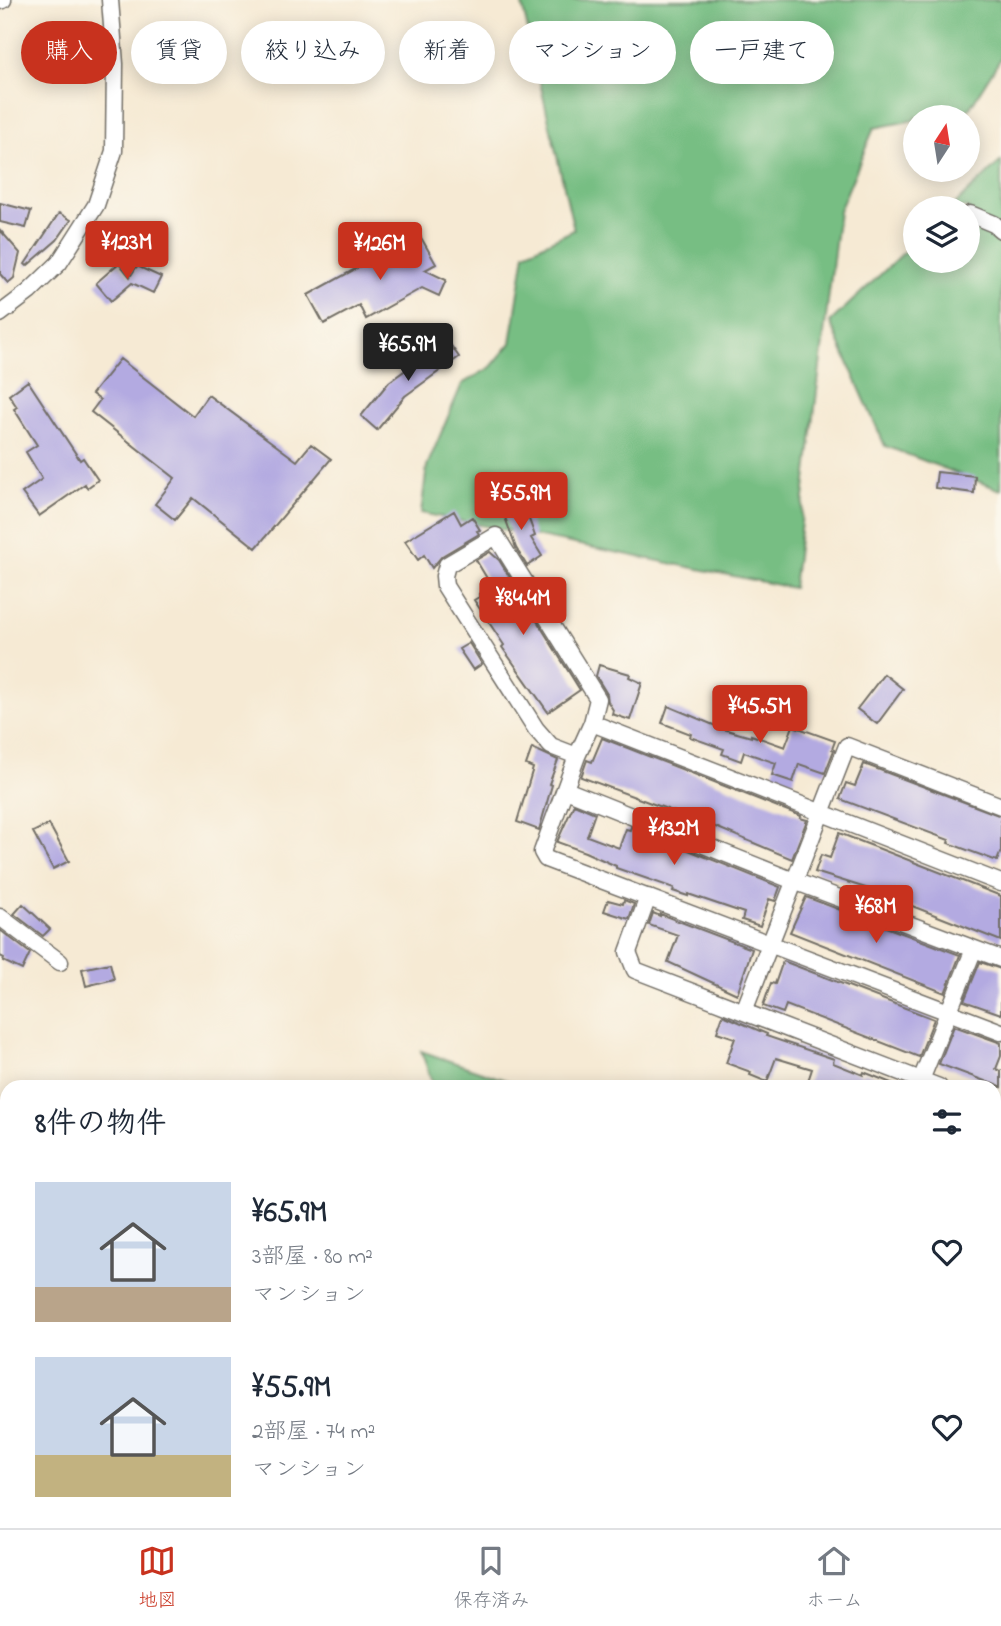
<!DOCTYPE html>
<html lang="ja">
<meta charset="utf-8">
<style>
body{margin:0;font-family:"Indie Flower","Klee One",sans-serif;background:#f6f6f7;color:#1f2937;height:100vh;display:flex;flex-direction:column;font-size:26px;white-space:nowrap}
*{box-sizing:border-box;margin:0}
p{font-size:23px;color:#747a83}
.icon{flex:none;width:38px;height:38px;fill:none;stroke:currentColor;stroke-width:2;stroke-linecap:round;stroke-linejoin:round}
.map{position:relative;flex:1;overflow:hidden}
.details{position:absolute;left:0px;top:1080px;width:1001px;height:450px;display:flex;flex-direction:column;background:#fff;border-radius:21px 21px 0 0;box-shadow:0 4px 18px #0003}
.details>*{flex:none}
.guide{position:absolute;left:21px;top:21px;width:959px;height:63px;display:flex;gap:14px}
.needle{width:46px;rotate:12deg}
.buttons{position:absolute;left:903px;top:105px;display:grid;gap:14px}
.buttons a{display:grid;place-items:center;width:77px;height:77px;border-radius:50%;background:#fff;box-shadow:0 4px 18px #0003;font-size:35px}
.price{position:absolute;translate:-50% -60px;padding:0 16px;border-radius:7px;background:#c8321e;color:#fff;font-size:23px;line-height:46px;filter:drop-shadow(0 2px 4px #0008)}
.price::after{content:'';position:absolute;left:50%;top:42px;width:21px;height:16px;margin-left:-10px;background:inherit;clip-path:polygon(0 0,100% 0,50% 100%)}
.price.selected{background:#222;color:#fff}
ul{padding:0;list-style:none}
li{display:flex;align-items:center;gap:21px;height:175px;padding:0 35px}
li span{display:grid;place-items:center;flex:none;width:196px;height:140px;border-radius:0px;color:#555}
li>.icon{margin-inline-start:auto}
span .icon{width:84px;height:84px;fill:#fffc;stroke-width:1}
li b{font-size:30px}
h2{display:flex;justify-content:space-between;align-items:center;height:84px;padding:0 35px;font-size:30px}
.pill{padding:0 24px;border-radius:32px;background:#fff;box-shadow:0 4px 18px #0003;font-size:24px;line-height:63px}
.pill.selected{background:#c8321e;color:#fff}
.dock{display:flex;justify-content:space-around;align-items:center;height:98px;border-top:2px solid #e0e1e3;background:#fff;font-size:19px;color:#747a83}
.dock a{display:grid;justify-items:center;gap:4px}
.dock .selected{color:#c8321e}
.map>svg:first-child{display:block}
.forest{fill:#77be83;stroke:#517457;stroke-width:2}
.building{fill:#b3aae1}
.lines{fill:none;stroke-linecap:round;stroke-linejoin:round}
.minor-casing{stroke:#726e66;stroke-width:19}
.minor{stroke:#fff;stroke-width:16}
</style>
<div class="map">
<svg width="1001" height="1528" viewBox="0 0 1001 1528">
<rect width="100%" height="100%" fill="#fbf7ec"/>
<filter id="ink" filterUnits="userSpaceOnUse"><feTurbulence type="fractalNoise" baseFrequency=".0143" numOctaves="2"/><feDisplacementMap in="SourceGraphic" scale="14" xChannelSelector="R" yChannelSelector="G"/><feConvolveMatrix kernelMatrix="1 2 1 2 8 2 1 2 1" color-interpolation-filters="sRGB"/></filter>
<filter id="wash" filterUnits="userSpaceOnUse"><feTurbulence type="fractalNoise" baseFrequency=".00686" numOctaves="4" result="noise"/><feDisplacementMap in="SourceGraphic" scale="28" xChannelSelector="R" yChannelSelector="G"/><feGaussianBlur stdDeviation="1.57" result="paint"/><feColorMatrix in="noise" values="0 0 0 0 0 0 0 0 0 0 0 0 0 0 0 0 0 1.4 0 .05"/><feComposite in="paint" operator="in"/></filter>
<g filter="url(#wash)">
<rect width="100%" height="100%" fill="#f6ead4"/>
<path class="forest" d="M521 0H1001V58L969 109 929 117H915V120L874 128 839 211 793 588 421 513 427 466 462 384 491 367 511 343 525 253 574 230Z
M1001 161V490L885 446 830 322 915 242V261H968V208H951Z
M421 1051 525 1087H434Z
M994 1238 1001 1240V1310H994Z"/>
<g id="blocks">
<path class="building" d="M0 203 31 211 26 228 0 222Z
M59 213 71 220 57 240 27 266 25 264Z
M0 230 20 253 14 278 8 283 0 274Z
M419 234 436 264 425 270 446 280 439 296 422 288 366 319 359 305 324 324 308 295Z
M119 263 130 277 137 266 161 277 153 293 132 283 111 301 96 283Z
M447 340 459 357 405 396 377 430 361 416 389 382Z
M120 359 193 416 208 395 297 461 311 444 331 459 256 548 193 498 175 520 155 504 175 478 91 412 100 400 92 394Z
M28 381 80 460 83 458 98 480 87 488 85 484 39 516 22 493 42 479 26 452 37 445 14 409 17 407 9 395Z
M937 472 975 476 974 493 935 488Z
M500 493 513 512 525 508 535 536 531 538 542 556 527 566 516 548 497 495Z
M454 511 461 524 472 517 480 530 477 531 479 534 442 556 432 568 424 555 418 560 405 541Z
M490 552 499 560 580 690 548 712 502 647 504 645 474 600 479 597V594L491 585 476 560Z
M469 643 482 664 473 670 459 649Z
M599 665 630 674 629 677 642 683 630 720 612 714 613 710 608 702 607 694 596 676Z
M884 674 903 689 877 724 857 709Z
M668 706 723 729 751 737V735L785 747 793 726 835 741 832 749 834 750 825 773 799 764 793 782 772 775 776 763 744 752 741 761 722 754 724 749 690 737 691 734 662 723Z
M602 738 801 816 800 818 807 820 792 859 718 828 581 777 587 760 592 762Z
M532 748 558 760 549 784 552 785 539 830 517 822 533 768 526 765Z
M864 764 1001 816V851L997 861 948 843 949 840 840 799 846 783 855 786Z
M574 804 595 813 587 836 619 848 626 829 630 830 631 827 780 887 775 901 769 899 760 926 742 920 744 913 688 894V896L673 891 674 888 616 868V866L585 852 557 842Z
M49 824 69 861 53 869 33 832Z
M839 833 1001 896V941L869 889 815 872 821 855 830 858Z
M806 897 960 955 945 993 790 932Z
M608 900 623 904 624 900 634 904 629 919 604 911Z
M23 904 50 929 43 936 14 914Z
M653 913 660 916V914L752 949 737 994 668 962 678 935 649 925Z
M0 930 30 953 22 970 3 961 4 958 0 956Z
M783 961 934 1019 919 1057 786 1005 783 1013 763 1006 771 983 775 984Z
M980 962 1001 969V1014L964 1001Z
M110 963 114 979 86 986 82 969Z
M723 1015 767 1034 766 1036 834 1059 833 1063 863 1075 864 1072 901 1087H853L831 1079 828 1087H806L812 1069 776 1058 767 1082 750 1075 751 1072 726 1063 735 1038 717 1032Z
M954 1026 1001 1043V1056L996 1069 1001 1071V1087L939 1064Z"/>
</g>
</g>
<g filter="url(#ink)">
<use href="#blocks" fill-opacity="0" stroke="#726e66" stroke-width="2"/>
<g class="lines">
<g class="minor-casing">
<path id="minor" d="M0 1 3 0
M970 214 994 224 1001 230
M0 314 29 292 59 263 96 205 114 151 115 64 110 0
M577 756 551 746 536 729 445 586 444 576 447 565 496 536 598 699 592 723
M566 790 794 881 1001 959
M1001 883 592 723 577 756 542 852 546 859 1001 1032
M648 897 628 952 635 970 939 1087
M0 917 60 962
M744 1011 847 746 1001 806
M921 1080 974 949
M994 1108 1001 1111
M0 1163 7 1193
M994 1447 997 1439
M542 1522 543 1528"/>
</g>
<use href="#minor" class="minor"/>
</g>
</g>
</svg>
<div class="buttons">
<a><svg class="needle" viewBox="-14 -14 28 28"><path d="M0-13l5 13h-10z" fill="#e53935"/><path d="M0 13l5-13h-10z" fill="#747a83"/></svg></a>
<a><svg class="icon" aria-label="layers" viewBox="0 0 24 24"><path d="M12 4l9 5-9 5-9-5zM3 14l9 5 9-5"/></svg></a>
</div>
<b class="price" style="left:127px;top:281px">¥123M</b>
<b class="price" style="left:380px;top:282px">¥126M</b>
<b class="price selected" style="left:408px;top:383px">¥65.9M</b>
<b class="price" style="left:521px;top:532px">¥55.9M</b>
<b class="price" style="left:523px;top:637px">¥84.4M</b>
<b class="price" style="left:760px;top:745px">¥45.5M</b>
<b class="price" style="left:674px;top:867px">¥132M</b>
<b class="price" style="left:876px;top:945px">¥68M</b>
<div class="guide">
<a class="pill selected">購入</a>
<a class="pill">賃貸</a>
<a class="pill">絞り込み</a>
<a class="pill">新着</a>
<a class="pill">マンション</a>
<a class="pill">一戸建て</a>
</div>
<section class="details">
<h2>8件の物件<svg class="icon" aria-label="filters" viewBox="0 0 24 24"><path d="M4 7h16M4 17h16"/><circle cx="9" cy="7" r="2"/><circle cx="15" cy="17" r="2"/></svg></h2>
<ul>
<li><span style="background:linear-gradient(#c9d6e8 75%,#b9a48a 0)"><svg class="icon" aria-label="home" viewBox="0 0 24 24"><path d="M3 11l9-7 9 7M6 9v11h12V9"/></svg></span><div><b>¥65.9M</b><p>3部屋 · 80 m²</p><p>マンション</p></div><svg class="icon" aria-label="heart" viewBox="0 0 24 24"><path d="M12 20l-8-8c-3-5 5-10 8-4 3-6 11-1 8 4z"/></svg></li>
<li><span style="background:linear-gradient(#c9d6e8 70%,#c2b280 0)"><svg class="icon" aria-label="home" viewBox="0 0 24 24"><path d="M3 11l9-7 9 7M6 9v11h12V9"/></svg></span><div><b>¥55.9M</b><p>2部屋 · 74 m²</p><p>マンション</p></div><svg class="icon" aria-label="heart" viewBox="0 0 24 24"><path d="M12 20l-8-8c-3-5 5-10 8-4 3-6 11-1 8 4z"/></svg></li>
</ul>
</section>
</div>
<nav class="dock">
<a class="selected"><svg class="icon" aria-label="map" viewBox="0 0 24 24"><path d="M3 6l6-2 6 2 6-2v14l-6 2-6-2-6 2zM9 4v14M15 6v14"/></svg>地図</a>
<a><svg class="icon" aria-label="saved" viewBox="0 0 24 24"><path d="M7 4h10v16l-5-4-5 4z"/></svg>保存済み</a>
<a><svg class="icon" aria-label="home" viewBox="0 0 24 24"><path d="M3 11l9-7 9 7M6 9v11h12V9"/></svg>ホーム</a>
</nav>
